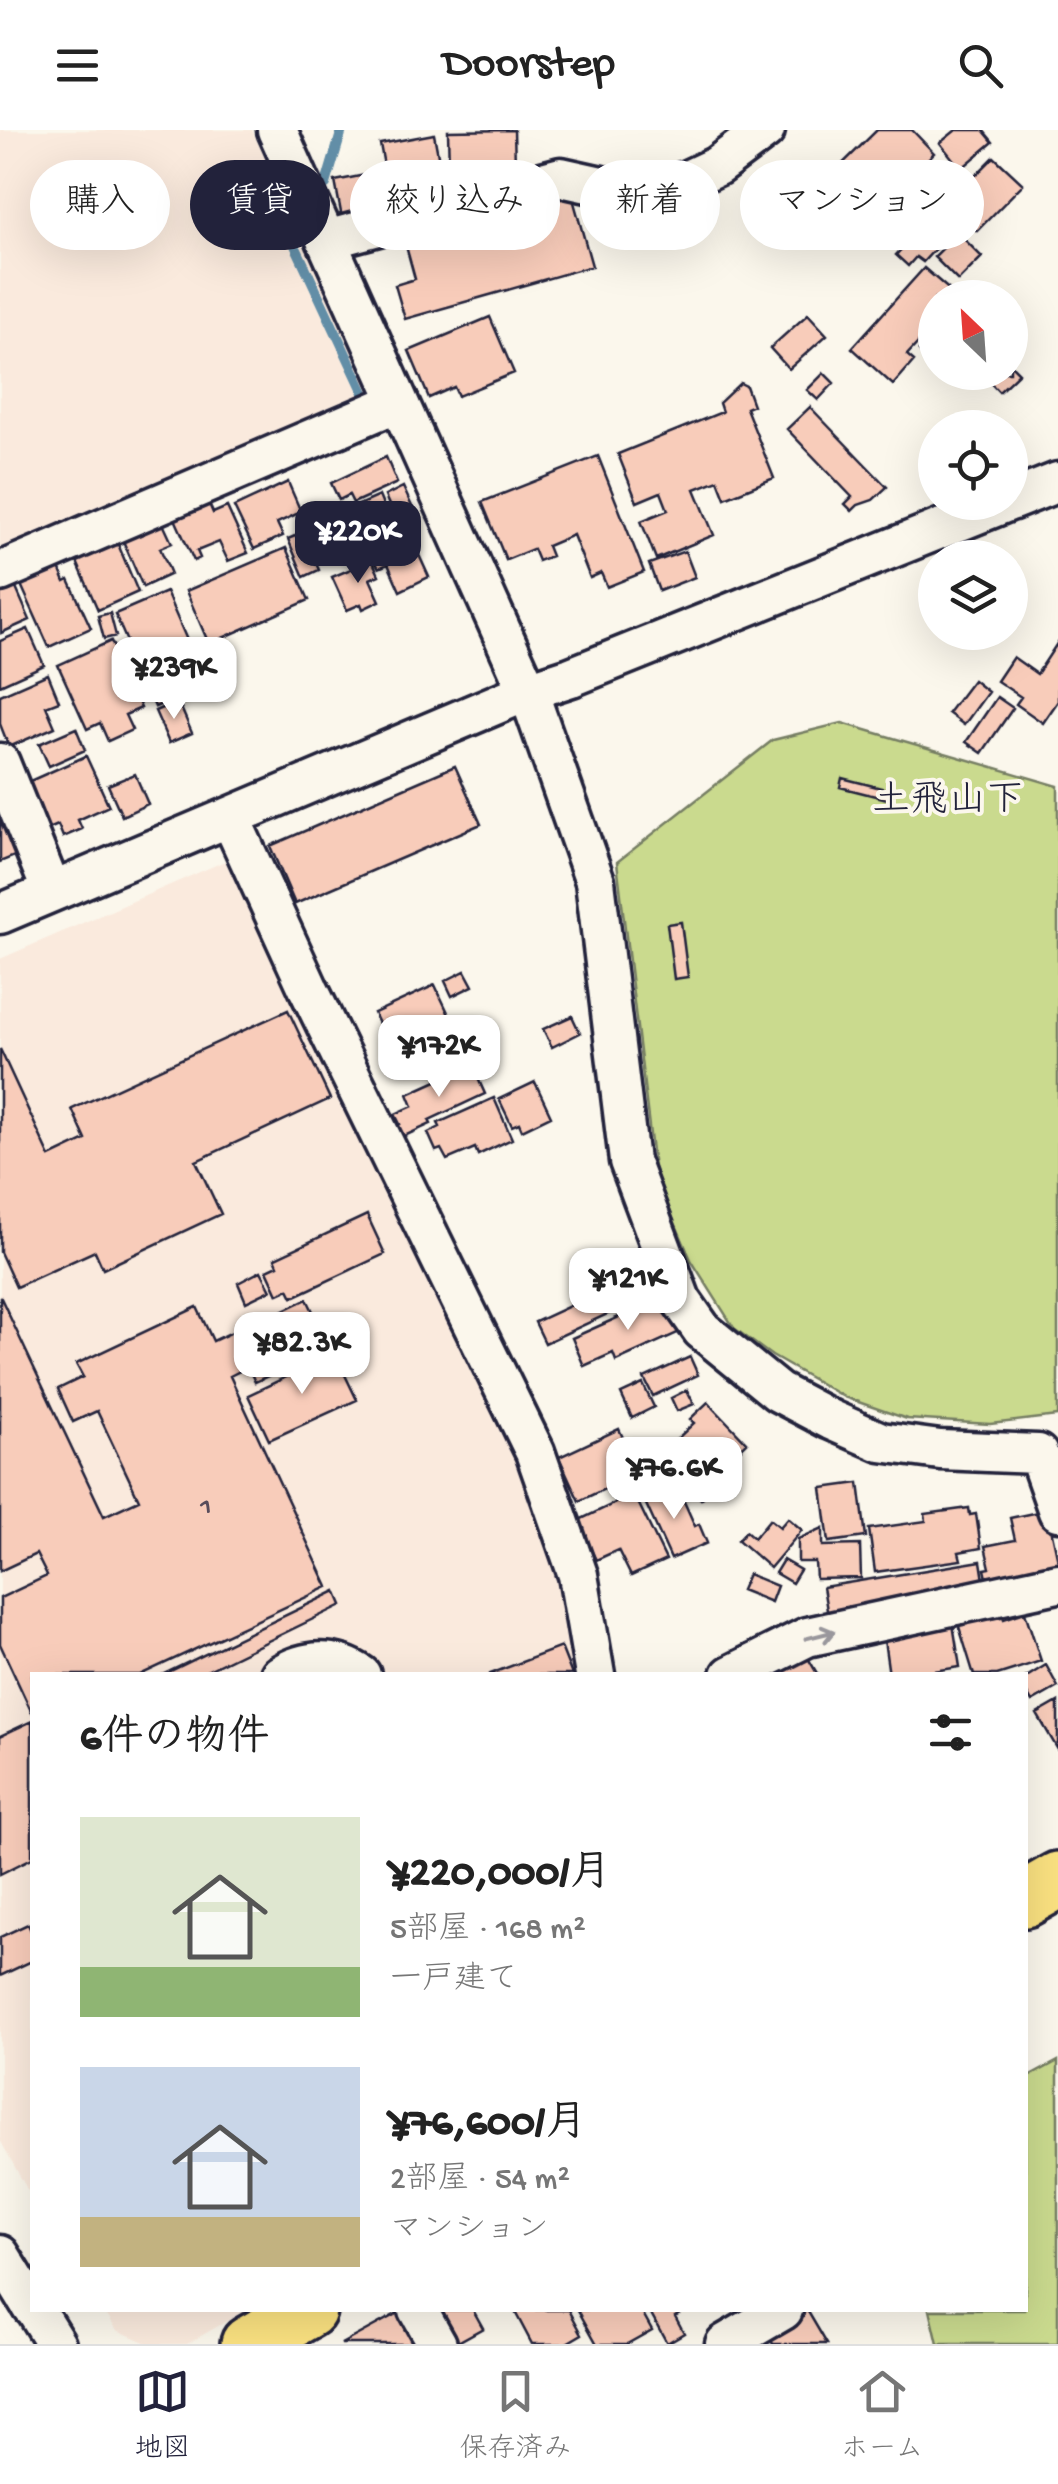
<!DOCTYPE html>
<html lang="ja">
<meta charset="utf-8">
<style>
body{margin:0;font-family:"Gochi Hand","Klee One",sans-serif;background:#f6f6f6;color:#222;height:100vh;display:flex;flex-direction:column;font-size:38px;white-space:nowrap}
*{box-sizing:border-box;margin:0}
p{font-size:32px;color:#767676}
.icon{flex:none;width:55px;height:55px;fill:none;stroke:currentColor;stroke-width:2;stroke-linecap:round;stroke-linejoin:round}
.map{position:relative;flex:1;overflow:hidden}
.panel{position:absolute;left:30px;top:1542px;width:998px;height:640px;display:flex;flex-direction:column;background:#fff;border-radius:0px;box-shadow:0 10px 40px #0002}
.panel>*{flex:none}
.guide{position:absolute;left:30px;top:30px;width:1000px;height:90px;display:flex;gap:20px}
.needle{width:65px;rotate:335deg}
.tools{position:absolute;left:918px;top:150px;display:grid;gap:20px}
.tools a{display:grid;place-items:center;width:110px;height:110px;border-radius:50%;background:#fff;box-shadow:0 10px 40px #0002;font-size:50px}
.price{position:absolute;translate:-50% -85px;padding:0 22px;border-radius:20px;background:#fff;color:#222;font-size:32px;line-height:65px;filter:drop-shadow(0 2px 5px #0008)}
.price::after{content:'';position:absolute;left:50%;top:60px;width:30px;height:22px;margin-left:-15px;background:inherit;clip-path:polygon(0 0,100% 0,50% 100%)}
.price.current{background:#22223b;color:#fff}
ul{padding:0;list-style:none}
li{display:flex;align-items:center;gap:30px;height:250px;padding:0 50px}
li span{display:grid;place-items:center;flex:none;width:280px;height:200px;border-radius:0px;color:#555}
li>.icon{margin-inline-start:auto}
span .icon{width:120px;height:120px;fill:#fffc;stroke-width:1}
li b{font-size:42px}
h2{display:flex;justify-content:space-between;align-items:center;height:120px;padding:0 50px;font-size:42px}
.chip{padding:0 35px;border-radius:45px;background:#fff;box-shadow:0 10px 40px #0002;font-size:35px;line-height:90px}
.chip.current{background:#22223b;color:#fff}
header{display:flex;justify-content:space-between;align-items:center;height:130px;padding:0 50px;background:#fff;font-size:45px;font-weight:600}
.tab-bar{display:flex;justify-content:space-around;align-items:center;height:140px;border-top:2px solid #e0e0e0;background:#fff;font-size:28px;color:#767676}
.tab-bar a{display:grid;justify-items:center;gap:5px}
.tab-bar .current{color:#22223b}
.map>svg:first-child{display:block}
.built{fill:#faeadd}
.green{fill:#cada8e;stroke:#767e64;stroke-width:2.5}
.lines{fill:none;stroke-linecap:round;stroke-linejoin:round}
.stream{stroke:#628ea7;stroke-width:10}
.building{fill:#f8ccba;stroke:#22223b;stroke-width:2.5}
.minor-casing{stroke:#22223b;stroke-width:45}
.highway-casing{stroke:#22223b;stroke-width:62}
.minor{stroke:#fbf7ec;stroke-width:38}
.highway{stroke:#fae180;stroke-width:55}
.oneway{stroke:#99979c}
.labels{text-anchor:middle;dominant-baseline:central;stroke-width:8;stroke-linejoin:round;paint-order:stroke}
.number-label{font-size:28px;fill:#584c5b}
.quarter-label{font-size:38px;fill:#22223b;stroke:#fbf7ec}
</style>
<header><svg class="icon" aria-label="menu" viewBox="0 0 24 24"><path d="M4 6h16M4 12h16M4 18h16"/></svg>Doorstep<svg class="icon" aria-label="search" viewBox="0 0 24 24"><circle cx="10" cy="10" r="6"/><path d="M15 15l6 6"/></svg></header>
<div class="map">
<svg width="1058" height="2214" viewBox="0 0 1058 2214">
<rect width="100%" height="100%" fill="#fbf7ec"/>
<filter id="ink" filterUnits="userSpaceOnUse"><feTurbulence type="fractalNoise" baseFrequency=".01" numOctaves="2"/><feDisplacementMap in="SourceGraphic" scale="20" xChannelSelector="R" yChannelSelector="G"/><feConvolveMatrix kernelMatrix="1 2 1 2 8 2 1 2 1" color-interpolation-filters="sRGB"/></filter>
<g filter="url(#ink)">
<path class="built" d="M0 0H252L375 269 0 430Z
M225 731 549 1378 582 1545H32V2068L0 2010V829Z
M104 2180H246L187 2214H149L117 2200Z"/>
<path class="green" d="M842 593 1058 656V1286L990 1294 907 1289 844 1267 772 1226 734 1198 691 1130 655 1046 617 732 773 610Z
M1058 1931V2214H938L930 2180H1025V1949Z"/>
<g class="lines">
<path class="stream" d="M326 54 342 0
M293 111 367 269 358 273"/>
</g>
<path class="building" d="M514 0 515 35 449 37 448 1Z
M877 0H912L934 23 858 97 832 70 840 62 827 49Z
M956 0H983L993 12 961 39 940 13Z
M434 4 443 52 389 62 391 78 342 88 335 51 385 41 380 14Z
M994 27 1023 54 977 101 948 73Z
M570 58 592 136 405 189 395 155 415 149 403 105Z
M935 83 953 99 923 132 916 127 908 136 896 125Z
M958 103 982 127 958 151 934 127Z
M924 138 953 163 949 168H935V183L924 196 930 200 907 225 914 231 893 255 852 218Z
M808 184 827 205 789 239 770 218Z
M490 187 514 243 458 266 454 257 429 268 409 221Z
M935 206V238L919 221Z
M1010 234 1019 243 999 262 980 242H1010Z
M824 243 834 253 818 270 807 260Z
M740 253 746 256 753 275 746 278 774 348 725 368 718 350 695 359 714 405 656 429 641 391 668 380 661 362 637 372 618 324 722 282 719 273Z
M810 277 887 357 873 370 858 375 852 381 845 374 852 367 787 299Z
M598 326 644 442 607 457 601 443 590 448 573 405 547 416 551 426 538 431 533 419 506 430 482 372Z
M386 327 397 353 353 373 349 365 339 370 331 353Z
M288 352 301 382 277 393 283 406 254 419 234 377Z
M403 357 415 383 396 391 385 366Z
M379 366 394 402 325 432 304 384 321 377 327 389Z
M206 367 213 383 227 377 248 423 228 431 219 412 197 421 200 428 194 431 172 382Z
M160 387 172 413 160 418 171 444 143 457 120 404Z
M302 403 319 440 304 447 288 409Z
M115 407 138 462 98 480 74 425Z
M414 414 429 447 400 461 388 434 379 438 374 429 387 423 388 426Z
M286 418 309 470 209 514 186 461Z
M685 421 695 447 659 461 649 434Z
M372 430 379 445 370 449 380 471 363 479 361 474 347 480 332 447Z
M56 431 65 452 69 450 91 498 49 517 18 448Z
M12 449 30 490 1 503 0 454Z
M166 462 210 563 189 572 185 564 155 577 115 484Z
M110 483 116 506 104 509 98 486Z
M28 499 44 535 0 555V511Z
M111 511 141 578 125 585 132 600 108 611 100 593 87 599 58 535Z
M1058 512V571L1043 593 1016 574 1021 567 997 551 1013 527 1037 544Z
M48 544 59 571 46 576 55 597 9 617 0 594V565Z
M973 550 988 562 964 595 948 583Z
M997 567 1013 578 982 623 966 612Z
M178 571 192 603 169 613 155 581Z
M76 598 85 620 49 636 39 614Z
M86 626 109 676 78 690 82 699 63 707 58 695 42 702 21 655Z
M455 636 481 694 295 774 270 716Z
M135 644 148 674 122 686 108 655Z
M842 648 893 661 891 670 840 657Z
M0 669 22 723 0 732Z
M681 792 688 847 674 849 667 794Z
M465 841 473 856 452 866 445 851Z
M435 855 452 891 391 919 374 883Z
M288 880 330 969 196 1031 221 1084 103 1139 95 1121 16 1157 0 1122V919L50 1027 86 1010 72 979Z
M572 886 580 903 552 917 543 899Z
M472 935 485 964 429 990 431 994 400 1008 395 996 400 994 395 984 413 976 408 964Z
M535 952 551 986 522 1000 519 993 512 996 499 969Z
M494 968 512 1009 478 1025 475 1018 447 1030 441 1019 436 1021 428 1003 440 997 438 993Z
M367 1085 385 1124 293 1167 289 1159 278 1164 267 1140 278 1135 275 1128Z
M261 1141 271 1160 246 1172 238 1153Z
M602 1161 612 1182 545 1213 535 1192Z
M0 1166 104 1386 139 1370 97 1281 73 1292 58 1259 83 1247 76 1234 197 1177 213 1211 258 1190 281 1240 255 1252 248 1237 230 1246 328 1457 140 1545H32V1583L0 1514V1468L47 1446 36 1424 0 1441Z
M664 1167 680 1202 616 1231 613 1223 584 1236 572 1208Z
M307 1169 321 1198 294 1210 280 1182Z
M335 1224 357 1270 269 1310 248 1265Z
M690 1227 698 1245 653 1266 644 1248Z
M643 1254 654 1277 632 1288 621 1264Z
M687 1260 694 1274 677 1281 671 1268Z
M708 1272 747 1313 721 1338 727 1344 701 1369 659 1326 694 1293 690 1289Z
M619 1299 639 1343 579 1371 559 1327Z
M859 1353 866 1407 829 1412 822 1358Z
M677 1356 695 1396 699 1394 707 1413 671 1429 640 1361 647 1357 652 1368Z
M634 1364 666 1430 631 1446 618 1420 596 1430 577 1391Z
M969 1378 970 1385 976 1384 981 1418 959 1422 961 1430 875 1442 869 1399 926 1391 925 1384Z
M1047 1380 1058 1431V1447L989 1457 985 1439 990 1438 985 1416 1015 1410 1010 1388Z
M788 1388 802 1400 770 1438 738 1410 746 1401 754 1408 770 1389 780 1397Z
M823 1398V1416L860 1415 861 1448 816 1449 815 1432H798V1409Z
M783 1430 800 1440 792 1453 775 1443Z
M981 1431 986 1463 828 1486 823 1457Z
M748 1444 777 1456 771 1472 741 1460Z
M336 1461 342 1475 198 1545H162Z
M999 1476 1004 1489 1025 1482 1041 1531 997 1545H974L957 1490Z
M953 1494 960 1537 908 1545H889L882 1496Z
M801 1516 818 1545H752Z
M561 1517 572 1545H490V1544Z
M1046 1535 1058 1557 1032 1572 1025 1560V1548Z
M1058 1572V1620L1037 1584Z
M32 1591V1728L0 1744V1606Z
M28 1794 32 1803V1831L0 1846V1807Z
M430 2180H473L483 2198 454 2214Z
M514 2180H569L582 2204 565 2214H532Z
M578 2180H641L652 2200 627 2214H597Z
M649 2180H685L675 2186 684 2203 667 2213Z
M804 2180H807L827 2214H773L766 2202Z
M400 2182 418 2214H341Z"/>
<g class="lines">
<g class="minor-casing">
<path id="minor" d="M277 0 528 561 595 751 629 1031 681 1170 702 1200 778 1262 831 1290 881 1312 940 1320 1038 1324 1058 1381
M326 110 561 47 624 61 668 59 717 36 765 0
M1010 371 1058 352
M0 442 398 272
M0 633 52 762
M230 687 309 860 535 1322 578 1445 595 1545
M0 784 528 561 571 547 1007 372
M280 1545C305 1529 336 1527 361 1545
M731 1545 807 1507 1058 1453
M0 2125 32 2177
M35 2180 56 2214
M418 2180 437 2214
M725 2214 783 2180"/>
</g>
<g class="highway-casing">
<path id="highway" d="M1025 1769 1058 1750
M249 2214 308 2180"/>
</g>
<use href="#minor" class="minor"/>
<use href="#highway" class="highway"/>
</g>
<defs><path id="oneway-shaft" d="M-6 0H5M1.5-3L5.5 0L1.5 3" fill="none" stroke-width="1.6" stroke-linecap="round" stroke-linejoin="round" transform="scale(2.5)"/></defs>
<use class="oneway" href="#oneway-shaft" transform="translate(820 1505) rotate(-14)"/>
</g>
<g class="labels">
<g class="number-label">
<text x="206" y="1378">1</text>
</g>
<g class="quarter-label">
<text x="948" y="673">土飛山下</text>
</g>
</g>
</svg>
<div class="tools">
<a><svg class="needle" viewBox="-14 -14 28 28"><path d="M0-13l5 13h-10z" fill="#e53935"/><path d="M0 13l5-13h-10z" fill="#767676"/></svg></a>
<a><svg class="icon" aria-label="locate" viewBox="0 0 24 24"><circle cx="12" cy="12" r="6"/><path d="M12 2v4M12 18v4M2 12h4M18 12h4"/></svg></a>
<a><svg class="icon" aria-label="layers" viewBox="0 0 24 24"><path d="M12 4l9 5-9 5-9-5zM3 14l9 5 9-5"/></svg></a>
</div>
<b class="price current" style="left:358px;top:456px">¥220K</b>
<b class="price" style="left:174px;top:592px">¥239K</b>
<b class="price" style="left:439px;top:970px">¥172K</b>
<b class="price" style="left:628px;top:1203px">¥121K</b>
<b class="price" style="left:302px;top:1267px">¥82.3K</b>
<b class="price" style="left:674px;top:1392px">¥76.6K</b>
<div class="guide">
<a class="chip">購入</a>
<a class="chip current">賃貸</a>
<a class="chip">絞り込み</a>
<a class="chip">新着</a>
<a class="chip">マンション</a>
</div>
<section class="panel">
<h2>6件の物件<svg class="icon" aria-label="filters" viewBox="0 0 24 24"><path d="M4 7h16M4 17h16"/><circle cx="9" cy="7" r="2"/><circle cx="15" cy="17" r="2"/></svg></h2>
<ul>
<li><span style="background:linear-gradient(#dfe7d0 75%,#8fb573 0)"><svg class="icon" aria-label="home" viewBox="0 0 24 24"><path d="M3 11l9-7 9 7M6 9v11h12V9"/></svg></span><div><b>¥220,000/月</b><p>5部屋 · 168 m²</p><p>一戸建て</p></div></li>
<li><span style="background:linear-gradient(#c9d6e8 75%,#c2b280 0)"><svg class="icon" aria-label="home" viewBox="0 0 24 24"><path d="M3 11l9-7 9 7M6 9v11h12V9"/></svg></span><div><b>¥76,600/月</b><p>2部屋 · 54 m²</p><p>マンション</p></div></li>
</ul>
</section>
</div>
<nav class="tab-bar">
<a class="current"><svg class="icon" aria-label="map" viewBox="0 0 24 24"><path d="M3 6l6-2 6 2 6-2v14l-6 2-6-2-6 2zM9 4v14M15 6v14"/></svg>地図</a>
<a><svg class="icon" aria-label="saved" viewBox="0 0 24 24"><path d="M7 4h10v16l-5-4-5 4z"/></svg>保存済み</a>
<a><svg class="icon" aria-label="home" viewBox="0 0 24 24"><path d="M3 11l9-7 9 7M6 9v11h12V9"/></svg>ホーム</a>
</nav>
